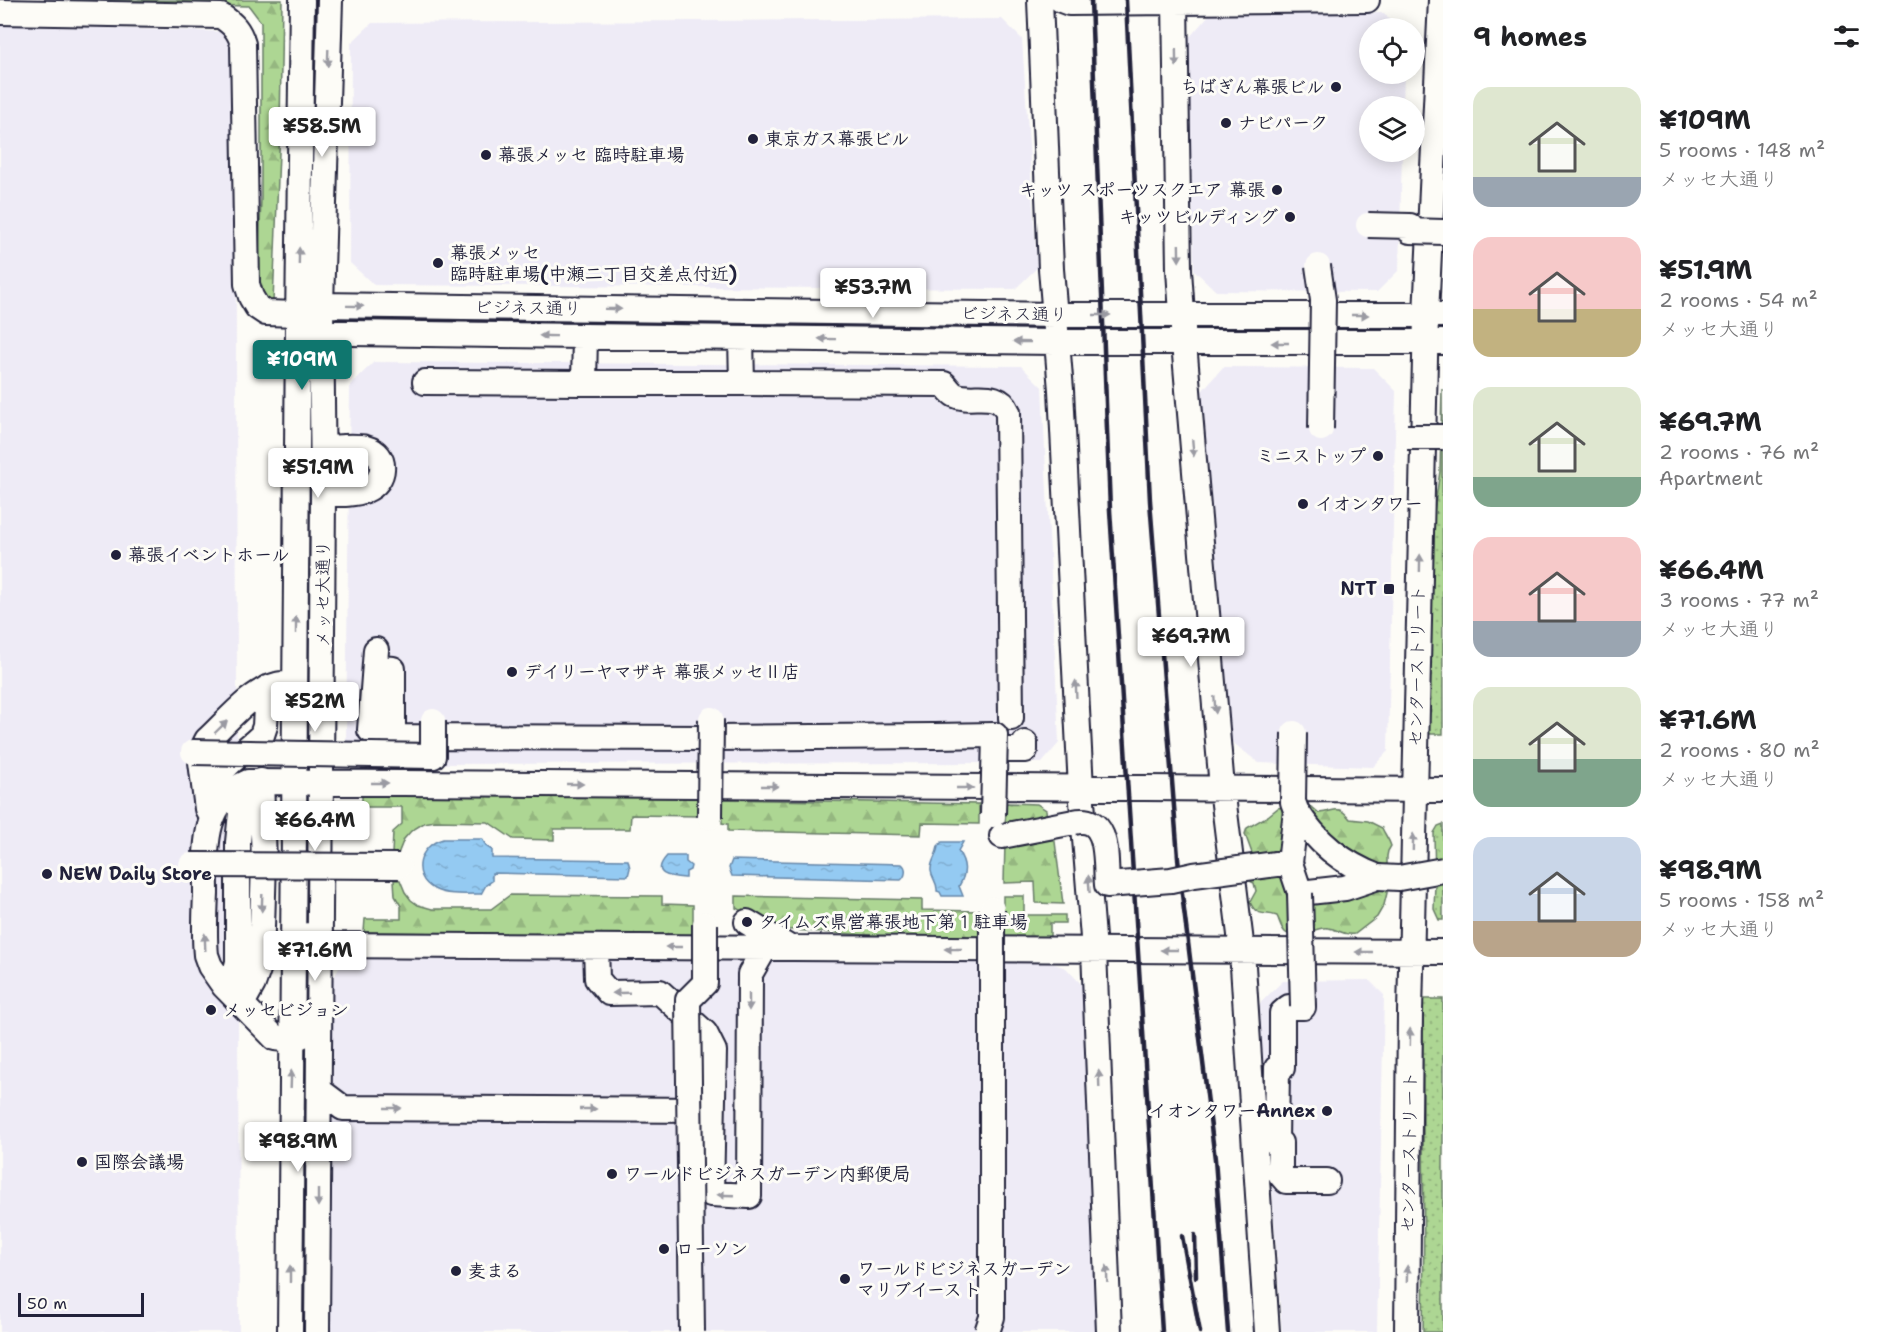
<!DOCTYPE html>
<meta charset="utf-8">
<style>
body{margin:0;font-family:"Shantell Sans","Klee One",sans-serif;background:#f2f2f2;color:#202124;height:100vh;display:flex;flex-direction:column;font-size:22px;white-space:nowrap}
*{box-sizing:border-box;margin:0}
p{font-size:20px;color:#757577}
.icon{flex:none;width:33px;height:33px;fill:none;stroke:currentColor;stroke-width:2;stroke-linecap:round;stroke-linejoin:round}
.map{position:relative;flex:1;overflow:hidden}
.sheet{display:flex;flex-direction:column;background:#fff;width:450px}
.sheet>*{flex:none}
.fabs{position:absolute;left:1359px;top:18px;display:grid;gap:12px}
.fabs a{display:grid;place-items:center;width:66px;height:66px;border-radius:50%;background:#fff;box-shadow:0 3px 15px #0003;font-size:30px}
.scale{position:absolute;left:18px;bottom:15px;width:126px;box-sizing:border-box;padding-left:6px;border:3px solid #22223b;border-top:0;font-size:16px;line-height:21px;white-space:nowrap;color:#22223b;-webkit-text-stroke:4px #fdfcf7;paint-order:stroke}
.price{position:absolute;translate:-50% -51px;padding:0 14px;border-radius:6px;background:#fff;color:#222;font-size:20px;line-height:39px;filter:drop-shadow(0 2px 3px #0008)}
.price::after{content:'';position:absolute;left:50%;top:36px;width:18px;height:14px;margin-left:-9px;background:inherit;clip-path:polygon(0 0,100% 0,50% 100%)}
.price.active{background:#0f766e;color:#fff}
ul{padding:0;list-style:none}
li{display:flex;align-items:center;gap:18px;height:150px;padding:0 30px}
li span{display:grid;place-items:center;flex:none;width:168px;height:120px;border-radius:18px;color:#555}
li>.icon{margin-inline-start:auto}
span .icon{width:72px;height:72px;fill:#fffc;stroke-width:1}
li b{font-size:26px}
h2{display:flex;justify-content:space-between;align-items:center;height:72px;padding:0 30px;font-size:26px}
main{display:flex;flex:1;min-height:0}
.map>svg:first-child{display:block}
.built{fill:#eeebf6}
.grass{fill:url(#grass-dots);stroke:#687c67;stroke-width:1.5}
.forest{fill:url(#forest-firs);stroke:#687c67;stroke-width:1.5;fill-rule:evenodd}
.water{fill:url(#water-ripples);stroke:#6687a9;stroke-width:1.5}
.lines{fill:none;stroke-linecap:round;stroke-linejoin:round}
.minor-casing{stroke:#22223b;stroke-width:28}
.minor{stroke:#fdfcf7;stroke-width:24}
.rail{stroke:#22223b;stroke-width:4.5}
.minor-bridge-casing{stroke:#22223b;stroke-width:28;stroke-linecap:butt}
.minor-bridge{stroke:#fdfcf7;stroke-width:24}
.oneway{fill:#9a9aa2}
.poi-dot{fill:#22223b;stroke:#fdfcf7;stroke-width:2}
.labels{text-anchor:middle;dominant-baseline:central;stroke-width:6;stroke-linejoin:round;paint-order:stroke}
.poi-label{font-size:18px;font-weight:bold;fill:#22223b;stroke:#fdfcf7;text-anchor:start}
.street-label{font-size:18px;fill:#22223b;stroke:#fdfcf7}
</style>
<main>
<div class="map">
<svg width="1443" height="1332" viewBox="0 0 1443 1332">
<defs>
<pattern id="grass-dots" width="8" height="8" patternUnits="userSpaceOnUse" patternTransform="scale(1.5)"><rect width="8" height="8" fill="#add693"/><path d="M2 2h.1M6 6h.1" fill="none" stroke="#95b780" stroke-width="1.8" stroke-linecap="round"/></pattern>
<pattern id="forest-firs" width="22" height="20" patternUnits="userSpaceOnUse" patternTransform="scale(1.5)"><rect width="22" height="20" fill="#add693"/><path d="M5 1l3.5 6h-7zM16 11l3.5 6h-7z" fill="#95b780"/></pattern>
<pattern id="water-ripples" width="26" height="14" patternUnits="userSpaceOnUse" patternTransform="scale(1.5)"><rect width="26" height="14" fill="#94caf2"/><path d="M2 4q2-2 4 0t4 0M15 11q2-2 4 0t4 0" fill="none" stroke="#7fadd0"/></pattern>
</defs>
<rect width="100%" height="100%" fill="#fdfcf7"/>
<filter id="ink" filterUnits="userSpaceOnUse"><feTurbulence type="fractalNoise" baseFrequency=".0167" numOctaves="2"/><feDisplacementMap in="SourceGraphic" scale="12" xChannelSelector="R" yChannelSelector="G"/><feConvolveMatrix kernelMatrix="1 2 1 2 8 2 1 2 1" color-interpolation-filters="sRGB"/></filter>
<g filter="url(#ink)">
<path class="built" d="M1384 13 1397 28H1370V74H1404L1403 106H1370V152H1402L1399 270 1377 292 1216 291 1194 270 1188 39 1209 15Z
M1002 19 1022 39 1037 268 1015 289 374 285 350 263 351 43 372 23Z
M0 25 235 32 239 1332H0Z
M374 362 1021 366 1042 387 1059 743 1042 763 367 764 346 743 350 385Z
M1223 367 1373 368 1396 391 1388 751 1373 767 1259 763 1232 742 1202 391Z
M356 959 1045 961 1066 968 1082 985 1085 995 1103 1332H325L329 987 339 968Z
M1369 980 1384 995 1377 1332H1282L1259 1004 1283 981Z"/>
<path class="grass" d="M1442 389 1443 734H1429L1431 532 1440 471Z
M1443 824V920H1439L1434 909 1435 884 1434 833 1438 826Z
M1423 999H1443V1332H1423C1425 1221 1422 1110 1423 999Z"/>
<path class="forest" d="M33 0H282L280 128 273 302 265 301 258 285 261 198V22L249 6 33 2Z
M362 795 702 797 700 816 631 815 630 829H554V840L513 839 488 822 435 821 424 823 411 831 404 839 398 854H392L393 832 402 824V807H362Z
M722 799 979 804V824L922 823 921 835 728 831V824L722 823Z
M1006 803 1037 804 1046 810 1047 819 1005 826Z
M1303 804 1313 808 1319 813C1336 812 1337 803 1350 819L1368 821 1382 828C1385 835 1389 839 1391 846L1388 851 1387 856V893L1384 905 1377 917 1355 934C1342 936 1339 929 1328 928 1315 926 1297 942 1286 933 1281 929 1280 922 1277 916 1264 911 1257 918 1250 902L1256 891 1254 883 1248 880 1252 853 1245 834 1247 828 1268 816 1278 808ZM1286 833 1377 868 1295 890 1275 855Z
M1054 834 1063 904 1036 903 1035 882 1004 883 1005 843Z
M394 880H400L405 892 411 900 418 905 432 909H491L510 895 662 896V904L693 905V936L364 932 365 919H401V906L395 896Z
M736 896 922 900V910L981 911V943L779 929 736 908Z
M1003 896H1024V915H1065V923H1050V937H1003Z"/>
<path class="water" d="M443 839H482L487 847 492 850V858L628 860 630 868 628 876 492 873V881L486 885 481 894C467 894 447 896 434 889 410 876 419 845 443 839Z
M942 842H963L958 851C966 863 967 873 959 886L963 896H942L940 892 937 891C938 883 932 879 931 871 930 862 937 856 938 846Z
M667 856H686V862L691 866 690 870 686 872V878C672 877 649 876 667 856Z
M732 860 902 864C907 868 906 876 901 880L732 876 729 868Z"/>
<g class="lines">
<g class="minor-casing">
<path id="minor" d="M1040 0 1051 269 1061 390 1081 789 1094 950 1109 1332
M1061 0 1069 3 1367 0
M1175 0 1179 270 1184 343 1222 788 1242 951 1267 1332
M0 12 221 16C233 24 239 30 243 44L247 284 251 297 257 307 266 313 298 314 321 305 1055 315H1443
M306 328 322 333H350L1057 342H1443
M585 336 584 383H742
M741 338 742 383 944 384C947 387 951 393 955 395 971 403 998 388 1008 412L1011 718
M425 382 584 383
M323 448C336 448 353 445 366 448 389 454 386 482 366 490 353 495 337 494 323 494
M376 650 370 730H378L383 668 393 669V737L711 738 934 736
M995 750H1025V743
M209 804C207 772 243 755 262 735L265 726 267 688
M1296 810C1316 842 1343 864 1378 877
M213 817 207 809 201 762 203 748 207 740C226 723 251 691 277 685 283 683 289 684 295 684
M1002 836 1074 822
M1290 863 1300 893 1345 888 1378 877
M1276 864 1290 863 1296 810
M747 922 790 948
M309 935 320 945 1443 952
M596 947 597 979 609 993 660 992 705 1033 714 1051 711 1194 749 1196 750 974 765 948
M230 992 238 962V842L241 813 245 803 261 781
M242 1004 253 984 261 961 264 861 261 781
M1303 1007H1289L1282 1013V1068H1277L1276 1143H1280V1174L1286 1181H1327
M319 1014 312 1027 303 1035 293 1040 275 1038 224 986 210 966 206 955C204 935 205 914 206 894 206 851 200 802 248 782L1443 790
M319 1090 343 1108 710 1110
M290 1332 298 325 302 0
M317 1332 323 494 321 305 330 0
M1407 1332 1410 1013 1426 315 1441 0"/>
</g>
<use href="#minor" class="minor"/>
<path class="rail" d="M1091 0 1110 510 1162 1332
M1126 0 1150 501 1179 870 1215 1159 1228 1332
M1195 1235 1196 1277
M1182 1236 1200 1332"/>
<g class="minor-bridge-casing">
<path id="minor-bridge" d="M1368 225 1410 226V231L1443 232
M1318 266 1323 300 1321 429
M1407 437H1443
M1294 733 1293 802 1296 810
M934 736 995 735 993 815
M193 752 433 756V721
M710 817 711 719
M1074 822C1111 814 1105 862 1107 885L1171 880 1194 875 1276 864
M191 865 399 866
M1378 877 1399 878 1443 870
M1300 893 1303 1007
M692 1332 688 1000 705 983V924
M987 1332 992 1317V909"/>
</g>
<use href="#minor-bridge" class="minor-bridge"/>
</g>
<defs><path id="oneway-solid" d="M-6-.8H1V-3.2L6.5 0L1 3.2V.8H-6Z" transform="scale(1.5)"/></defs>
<g class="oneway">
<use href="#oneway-solid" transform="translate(328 58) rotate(92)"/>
<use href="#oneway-solid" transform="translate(1176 58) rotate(89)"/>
<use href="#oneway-solid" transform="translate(1179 253) rotate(89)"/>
<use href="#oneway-solid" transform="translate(299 256) rotate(-89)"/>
<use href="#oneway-solid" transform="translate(355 306) rotate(1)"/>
<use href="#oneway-solid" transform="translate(613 309) rotate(1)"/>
<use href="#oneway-solid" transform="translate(1102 315)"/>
<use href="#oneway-solid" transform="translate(1360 315)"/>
<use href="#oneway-solid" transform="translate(548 336) rotate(-179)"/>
<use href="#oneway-solid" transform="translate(827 339) rotate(-179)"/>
<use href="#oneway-solid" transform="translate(1022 342) rotate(-179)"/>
<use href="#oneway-solid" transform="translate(1280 343) rotate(180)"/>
<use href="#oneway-solid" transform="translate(1193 448) rotate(85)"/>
<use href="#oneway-solid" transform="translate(1420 563) rotate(-89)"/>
<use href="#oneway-solid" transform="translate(296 625) rotate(-90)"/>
<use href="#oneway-solid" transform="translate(1076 689) rotate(-93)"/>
<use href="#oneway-solid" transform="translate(1215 705) rotate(85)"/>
<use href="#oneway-solid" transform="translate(221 727) rotate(-44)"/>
<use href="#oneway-solid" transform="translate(380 783)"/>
<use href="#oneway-solid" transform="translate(575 784)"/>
<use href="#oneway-solid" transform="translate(770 786)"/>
<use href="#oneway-solid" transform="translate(965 788)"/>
<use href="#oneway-solid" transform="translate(1413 842) rotate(-89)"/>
<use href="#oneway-solid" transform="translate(1089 884) rotate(-94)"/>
<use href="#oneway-solid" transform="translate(262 903) rotate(92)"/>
<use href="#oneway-solid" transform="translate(205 942) rotate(-92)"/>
<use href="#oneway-solid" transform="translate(674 947) rotate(-180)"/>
<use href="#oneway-solid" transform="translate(953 949) rotate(-180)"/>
<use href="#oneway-solid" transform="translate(1169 950) rotate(-180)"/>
<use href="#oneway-solid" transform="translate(1364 952) rotate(-180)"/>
<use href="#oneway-solid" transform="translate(621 993) rotate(178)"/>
<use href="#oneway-solid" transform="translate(749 1002) rotate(90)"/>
<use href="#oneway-solid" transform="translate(1410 1037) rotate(-89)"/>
<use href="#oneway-solid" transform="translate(291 1079) rotate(-88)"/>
<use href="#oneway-solid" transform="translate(1099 1079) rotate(-92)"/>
<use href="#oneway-solid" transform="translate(393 1108)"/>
<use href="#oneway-solid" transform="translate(588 1109)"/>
<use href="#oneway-solid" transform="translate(726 1195) rotate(-178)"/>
<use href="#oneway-solid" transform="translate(318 1198) rotate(90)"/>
<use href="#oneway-solid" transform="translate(290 1274) rotate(-90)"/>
<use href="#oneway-solid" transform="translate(1107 1274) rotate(-92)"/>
<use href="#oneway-solid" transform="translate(1407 1274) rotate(-89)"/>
</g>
</g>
<g class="poi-dot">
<circle cx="1336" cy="87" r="6"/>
<circle cx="1226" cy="123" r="6"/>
<circle cx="753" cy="139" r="6"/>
<circle cx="486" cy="155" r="6"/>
<circle cx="1277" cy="190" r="6"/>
<circle cx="1290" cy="217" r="6"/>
<circle cx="438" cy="263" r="6"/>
<circle cx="1378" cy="456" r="6"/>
<circle cx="1303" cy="504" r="6"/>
<circle cx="116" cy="555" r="6"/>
<rect x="1383" y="583" width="12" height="12" rx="3"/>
<circle cx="512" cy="672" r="6"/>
<circle cx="47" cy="874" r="6"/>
<circle cx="747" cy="922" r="6"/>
<circle cx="211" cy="1010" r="6"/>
<circle cx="1327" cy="1111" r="6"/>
<circle cx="82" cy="1162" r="6"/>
<circle cx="612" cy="1174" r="6"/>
<circle cx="664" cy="1249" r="6"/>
<circle cx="456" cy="1271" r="6"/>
<circle cx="845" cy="1279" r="6"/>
</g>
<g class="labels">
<g class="poi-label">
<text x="1324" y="87" text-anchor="end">ちばぎん幕張ビル</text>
<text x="1238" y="123">ナビパーク</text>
<text x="765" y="139">東京ガス幕張ビル</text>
<text x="498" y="155">幕張メッセ 臨時駐車場</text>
<text x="1265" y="190" text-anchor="end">キッツ スポーツスクエア 幕張</text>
<text x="1278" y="217" text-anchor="end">キッツビルディング</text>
<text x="450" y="253">幕張メッセ<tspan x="450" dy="21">臨時駐車場(中瀬二丁目交差点付近)</tspan></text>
<text x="1366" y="456" text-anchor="end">ミニストップ</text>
<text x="1315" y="504">イオンタワー</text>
<text x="128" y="555">幕張イベントホール</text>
<text x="1377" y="589" text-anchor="end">NTT</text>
<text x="524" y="672">デイリーヤマザキ 幕張メッセⅡ店</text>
<text x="59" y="874">NEW Daily Store</text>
<text x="759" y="922">タイムズ県営幕張地下第１駐車場</text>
<text x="223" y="1010">メッセビジョン</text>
<text x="1315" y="1111" text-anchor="end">イオンタワーAnnex</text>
<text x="94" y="1162">国際会議場</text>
<text x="624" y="1174">ワールドビジネスガーデン内郵便局</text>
<text x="676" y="1249">ローソン</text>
<text x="857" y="1269">ワールドビジネスガーデン<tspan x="857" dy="21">マリブイースト</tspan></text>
<text x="468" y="1271">麦まる</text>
</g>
<g class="street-label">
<text transform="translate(528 308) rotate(1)">ビジネス通り</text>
<text transform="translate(1014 314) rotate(1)">ビジネス通り</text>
<text transform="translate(323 594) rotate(-90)">メッセ大通り</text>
<text transform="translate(1417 666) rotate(-89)">センターストリート</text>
<text transform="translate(1409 1152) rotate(-89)">センターストリート</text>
</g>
</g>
</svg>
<div class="fabs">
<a><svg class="icon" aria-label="locate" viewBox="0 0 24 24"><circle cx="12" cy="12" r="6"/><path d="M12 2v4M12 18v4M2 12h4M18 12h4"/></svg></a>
<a><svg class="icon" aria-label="layers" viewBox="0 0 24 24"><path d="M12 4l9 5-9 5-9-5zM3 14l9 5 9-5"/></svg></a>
</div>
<div class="scale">50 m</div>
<b class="price" style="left:322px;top:158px">¥58.5M</b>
<b class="price" style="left:873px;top:319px">¥53.7M</b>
<b class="price active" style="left:302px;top:391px">¥109M</b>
<b class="price" style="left:318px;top:499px">¥51.9M</b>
<b class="price" style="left:1191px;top:668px">¥69.7M</b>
<b class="price" style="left:315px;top:733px">¥52M</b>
<b class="price" style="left:315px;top:852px">¥66.4M</b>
<b class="price" style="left:315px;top:982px">¥71.6M</b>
<b class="price" style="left:298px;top:1173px">¥98.9M</b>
</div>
<section class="sheet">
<h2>9 homes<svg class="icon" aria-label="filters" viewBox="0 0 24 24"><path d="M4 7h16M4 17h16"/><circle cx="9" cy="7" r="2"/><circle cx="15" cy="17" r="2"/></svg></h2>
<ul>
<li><span style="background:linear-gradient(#dfe7d0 75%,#9aa5b1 0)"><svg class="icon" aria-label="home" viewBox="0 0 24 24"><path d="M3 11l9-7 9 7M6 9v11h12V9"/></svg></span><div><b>¥109M</b><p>5 rooms · 148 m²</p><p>メッセ大通り</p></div></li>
<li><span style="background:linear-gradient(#f6c9c9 60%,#c2b280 0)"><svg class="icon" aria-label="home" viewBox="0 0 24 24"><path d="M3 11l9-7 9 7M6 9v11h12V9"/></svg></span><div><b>¥51.9M</b><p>2 rooms · 54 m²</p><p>メッセ大通り</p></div></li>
<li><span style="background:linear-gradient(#dfe7d0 75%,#7fa58c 0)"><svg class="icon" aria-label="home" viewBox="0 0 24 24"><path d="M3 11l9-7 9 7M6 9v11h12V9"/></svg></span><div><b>¥69.7M</b><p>2 rooms · 76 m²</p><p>Apartment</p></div></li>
<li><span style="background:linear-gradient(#f6c9c9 70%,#9aa5b1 0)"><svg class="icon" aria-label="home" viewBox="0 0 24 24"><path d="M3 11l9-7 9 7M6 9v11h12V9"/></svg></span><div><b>¥66.4M</b><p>3 rooms · 77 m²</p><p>メッセ大通り</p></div></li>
<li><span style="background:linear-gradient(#dfe7d0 60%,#7fa58c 0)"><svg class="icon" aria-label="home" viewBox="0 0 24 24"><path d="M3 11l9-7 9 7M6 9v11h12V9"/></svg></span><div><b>¥71.6M</b><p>2 rooms · 80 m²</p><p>メッセ大通り</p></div></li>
<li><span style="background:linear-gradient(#c9d6e8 70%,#b9a48a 0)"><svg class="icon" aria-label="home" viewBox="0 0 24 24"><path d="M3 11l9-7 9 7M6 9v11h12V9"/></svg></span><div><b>¥98.9M</b><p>5 rooms · 158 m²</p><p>メッセ大通り</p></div></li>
</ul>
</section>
</main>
